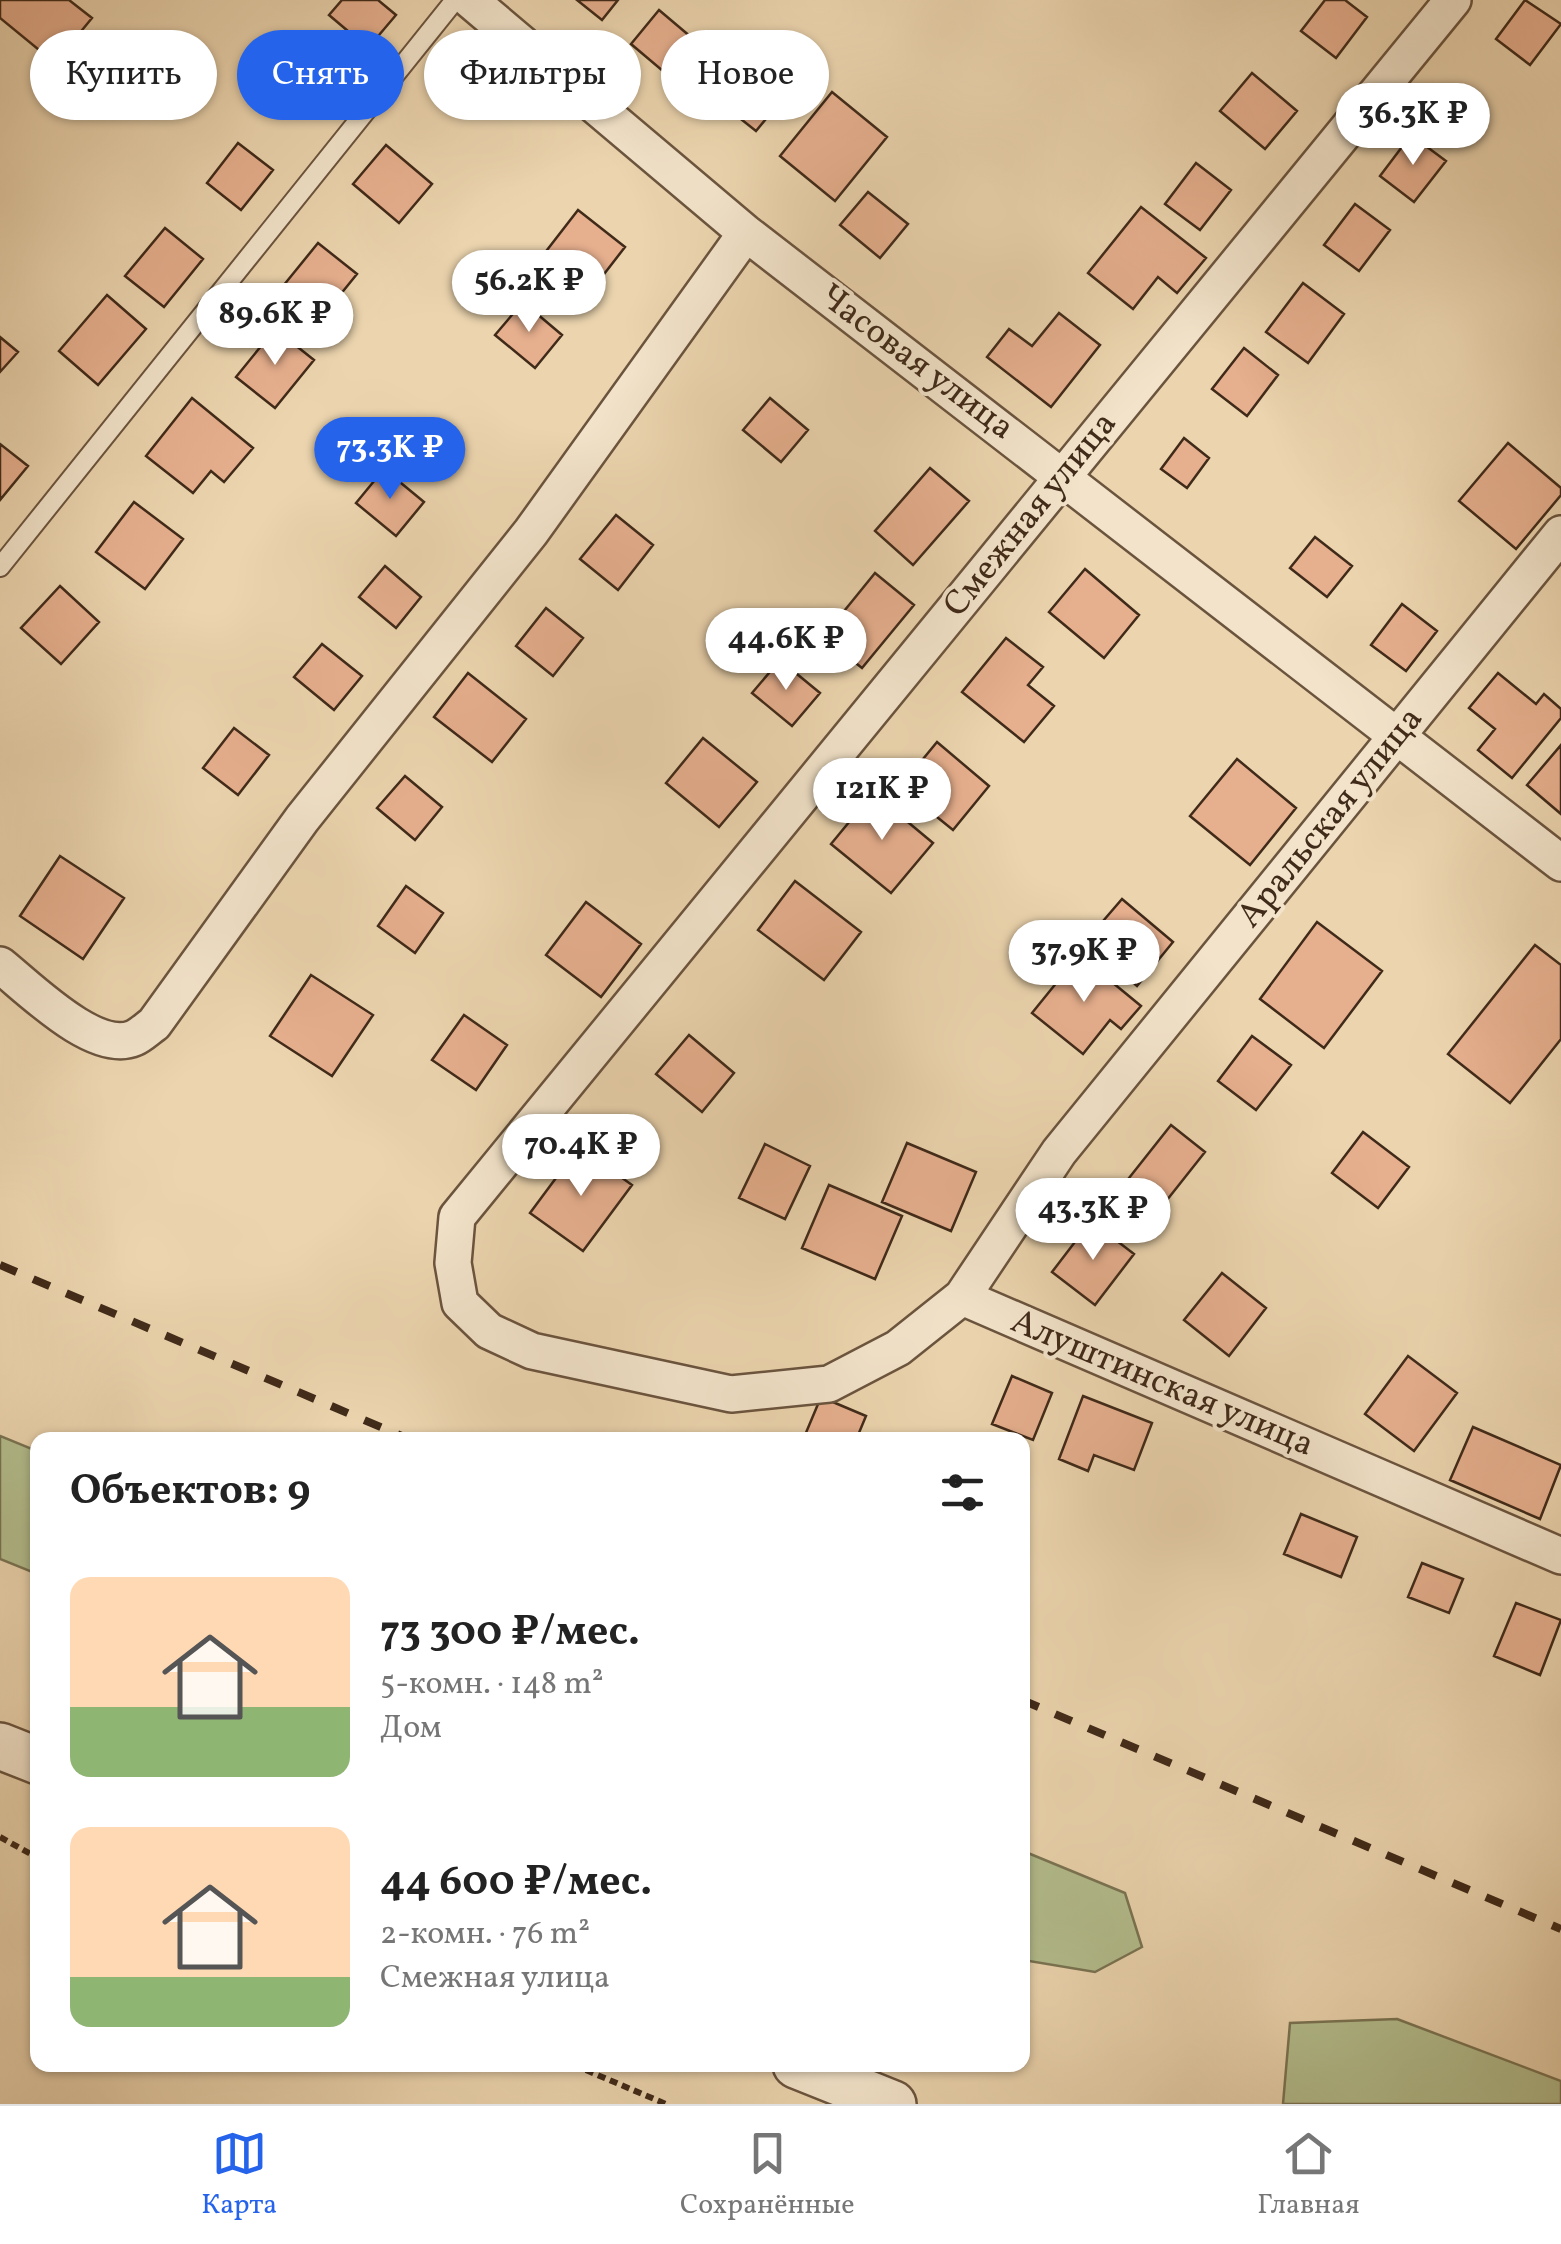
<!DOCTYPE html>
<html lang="ru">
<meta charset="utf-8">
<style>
body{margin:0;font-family:Vollkorn,serif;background:#f2f2f2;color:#222;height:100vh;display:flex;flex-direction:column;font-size:38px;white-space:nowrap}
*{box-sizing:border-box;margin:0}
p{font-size:32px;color:#767676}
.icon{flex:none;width:55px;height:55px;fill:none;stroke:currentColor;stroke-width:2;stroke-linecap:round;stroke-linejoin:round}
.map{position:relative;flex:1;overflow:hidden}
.side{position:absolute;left:30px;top:1432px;width:1000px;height:640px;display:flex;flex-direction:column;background:#fff;border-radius:20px;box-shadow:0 2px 8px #0004}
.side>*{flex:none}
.hud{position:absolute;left:30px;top:30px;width:1000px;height:90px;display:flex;gap:20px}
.price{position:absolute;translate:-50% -85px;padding:0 22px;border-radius:35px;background:#fff;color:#222;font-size:32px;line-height:65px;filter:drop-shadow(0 2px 5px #0008)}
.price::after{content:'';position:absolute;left:50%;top:60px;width:30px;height:22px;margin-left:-15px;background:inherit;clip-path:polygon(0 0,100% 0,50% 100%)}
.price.active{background:#2563eb;color:#fff}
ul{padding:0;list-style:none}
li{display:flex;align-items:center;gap:30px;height:250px;padding:0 40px}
li span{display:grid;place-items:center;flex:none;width:280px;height:200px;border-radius:20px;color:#555}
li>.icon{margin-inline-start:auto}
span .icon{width:120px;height:120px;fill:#fffc;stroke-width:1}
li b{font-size:42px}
h2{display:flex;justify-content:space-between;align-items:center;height:120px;padding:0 40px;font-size:42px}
.pill{padding:0 35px;border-radius:45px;background:#fff;box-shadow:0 2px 8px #0004;font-size:35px;line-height:90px}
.pill.active{background:#2563eb;color:#fff}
.tab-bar{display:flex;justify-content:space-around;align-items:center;height:140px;border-top:2px solid #e0e0e0;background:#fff;font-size:28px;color:#767676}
.tab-bar a{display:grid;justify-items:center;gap:5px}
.tab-bar .active{color:#2563eb}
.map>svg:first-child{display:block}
.green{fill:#b3bd8d;stroke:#7a7453;stroke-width:2.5}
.building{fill:#e6af8e;stroke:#402a19;stroke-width:2.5}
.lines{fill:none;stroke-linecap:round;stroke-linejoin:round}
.service-casing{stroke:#6b543e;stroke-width:22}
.minor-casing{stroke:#6b543e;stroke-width:40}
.tertiary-casing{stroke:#6b543e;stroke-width:50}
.path{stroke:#402a19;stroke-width:6;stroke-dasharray:8 5;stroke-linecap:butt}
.service{stroke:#f2e3ca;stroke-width:18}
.minor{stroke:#f2e3ca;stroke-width:35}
.tertiary{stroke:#f2e3ca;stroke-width:45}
.rail{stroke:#402a19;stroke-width:8;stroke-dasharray:18 18;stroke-linecap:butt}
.labels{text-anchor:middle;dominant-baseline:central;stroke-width:8;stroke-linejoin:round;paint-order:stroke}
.street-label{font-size:35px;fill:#402a19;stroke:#f2e3ca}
</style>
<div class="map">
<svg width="1561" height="2104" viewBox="0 0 1561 2104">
<rect width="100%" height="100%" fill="#ebd4ae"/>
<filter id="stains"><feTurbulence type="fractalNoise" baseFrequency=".002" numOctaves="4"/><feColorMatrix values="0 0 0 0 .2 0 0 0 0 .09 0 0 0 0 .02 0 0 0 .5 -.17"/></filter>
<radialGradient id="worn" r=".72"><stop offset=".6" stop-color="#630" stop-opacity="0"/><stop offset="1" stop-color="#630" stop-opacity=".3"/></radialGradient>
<path class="green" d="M0 1436 37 1451V1574L0 1559Z
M1023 1851 1125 1893 1142 1947 1095 1972 1023 1960Z
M1397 2019 1561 2081V2104H1283L1290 2023Z"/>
<path class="building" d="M0 0H69L92 18 55 63 0 18Z
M342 0H378L396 15 368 48 329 15Z
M577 0H618L602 20Z
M1325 0H1345L1367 17 1336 58 1301 31Z
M1525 0 1561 24 1530 65 1496 39Z
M659 10 698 43 670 77 631 44Z
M730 54 784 97 756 131 703 89Z
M1252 73 1297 111 1265 149 1220 111Z
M832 92 887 137 835 201 780 156Z
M1411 135 1446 161 1414 202 1380 176Z
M238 143 273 170 241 210 207 183Z
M386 145 432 184 399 223 353 184Z
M1196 163 1231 190 1200 230 1165 204Z
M868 192 908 224 880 258 840 225Z
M1355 204 1390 230 1359 271 1324 245Z
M1141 207 1206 258 1177 293 1158 277 1133 309 1088 273Z
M578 210 625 247 577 309 530 272Z
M165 228 203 259 164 307 125 276Z
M318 243 357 274 318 322 279 291Z
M1303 283 1344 314 1308 363 1266 332Z
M107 295 146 329 98 385 59 351Z
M523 302 562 335 535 368 495 335Z
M1059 313 1100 345 1051 407 987 357 1009 329 1032 346Z
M275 329 314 360 275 408 236 377Z
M0 337 18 352 0 372Z
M1244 348 1278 375 1247 416 1212 389Z
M192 398 253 448 224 482 211 471 193 493 146 456Z
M770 398 808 430 781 462 743 430Z
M1184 438 1209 458 1187 488 1161 469Z
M1508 443 1561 488V495L1516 549 1459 501Z
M0 444 28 466 0 500Z
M930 468 969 501 913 565 875 531Z
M384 469 424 502 396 536 356 503Z
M134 502 183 539 145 589 96 552Z
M616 515 653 545 618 590 580 559Z
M1315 537 1352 566 1327 597 1290 568Z
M385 566 421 597 396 628 359 597Z
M1085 569 1139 615 1104 658 1049 612Z
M875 573 914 605 862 668 823 637Z
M60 586 99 622 61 664 21 628Z
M1402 604 1437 631 1406 671 1371 645Z
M546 608 583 638 553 676 516 646Z
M1006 638 1043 667 1028 685 1054 706 1024 742 962 692Z
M322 644 362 676 334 710 294 677Z
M780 660 820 693 792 726 752 693Z
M468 673 526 719 492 762 434 717Z
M1498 673 1536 704 1544 694 1561 709V718L1512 778 1478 750 1495 729 1469 708Z
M234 728 269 755 238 795 203 768Z
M703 738 757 782 719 827 666 783Z
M937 742 989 786 953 830 900 787Z
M1561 745V814L1527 785Z
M1237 759 1296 808 1250 865 1190 816Z
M405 776 442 807 415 840 377 808Z
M873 793 933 843 891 893 831 844Z
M60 856 124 898 83 959 20 916Z
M795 881 861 932 824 980 758 930Z
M406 886 443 913 415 953 378 926Z
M1122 899 1173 942 1137 986 1085 942Z
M586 902 641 944 601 997 546 955Z
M1317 922 1382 971 1324 1048 1260 999Z
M1535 945 1561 965V1039L1510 1103 1448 1054Z
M1079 955 1141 1006 1121 1029 1110 1020 1083 1054 1032 1013Z
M311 975 373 1015 332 1076 270 1036Z
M464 1015 507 1045 476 1090 432 1060Z
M689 1035 734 1073 702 1112 656 1074Z
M1252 1036 1291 1065 1256 1110 1218 1081Z
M1171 1125 1205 1152 1163 1205 1129 1178Z
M1363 1132 1409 1167 1378 1208 1332 1173Z
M907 1143 976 1172 951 1231 882 1202Z
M765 1144 810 1166 785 1219 739 1198Z
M579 1147 632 1185 583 1251 530 1213Z
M829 1185 902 1216 875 1279 802 1248Z
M1091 1221 1134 1254 1095 1305 1052 1272Z
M1222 1273 1266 1308 1229 1356 1184 1320Z
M1408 1356 1457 1393 1414 1451 1365 1414Z
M1012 1376 1052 1393 1033 1440 992 1424Z
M1083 1396 1152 1423 1134 1470 1094 1455 1088 1471 1059 1459Z
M821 1397 866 1416 856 1440H816L805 1435Z
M1473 1427 1561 1465 1540 1519 1450 1480Z
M1301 1514 1357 1537 1341 1577 1284 1554Z
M1422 1563 1463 1579 1449 1613 1408 1597Z
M1516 1603 1561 1620 1540 1675 1494 1656Z"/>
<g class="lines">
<g class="service-casing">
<path id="service" d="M0 567 455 0"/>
</g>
<g class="minor-casing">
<path id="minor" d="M470 0 746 233 1561 863
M1453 0 457 1217 453 1263 460 1303 489 1331 532 1351 731 1394 829 1384 898 1348 962 1297 1561 1556
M0 965C29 988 95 1055 134 1038 141 1035 148 1028 154 1024L302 819 531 532 746 233
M962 1297 1059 1152 1561 534"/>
</g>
<g class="tertiary-casing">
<path id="tertiary" d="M0 1746 38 1761
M796 2065 893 2104"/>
</g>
<path class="path" d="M0 1837 38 1858
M574 2065 666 2104"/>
<use href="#service" class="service"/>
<use href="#minor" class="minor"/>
<use href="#tertiary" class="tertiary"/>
<path class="rail" d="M0 1265 411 1440
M1022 1700 1561 1929"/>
</g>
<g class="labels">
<g class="street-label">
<text transform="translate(916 363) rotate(37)">Часовая улица</text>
<text transform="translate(1031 515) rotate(-51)">Смежная улица</text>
<text transform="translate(1331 818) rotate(-51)">Аральская улица</text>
<text transform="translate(1162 1384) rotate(23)">Алуштинская улица</text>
</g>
</g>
<rect width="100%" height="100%" filter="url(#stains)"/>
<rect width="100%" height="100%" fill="url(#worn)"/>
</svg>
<b class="price" style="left:1413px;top:168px">36.3K ₽</b>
<b class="price" style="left:529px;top:335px">56.2K ₽</b>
<b class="price" style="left:275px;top:368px">89.6K ₽</b>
<b class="price active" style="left:390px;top:502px">73.3K ₽</b>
<b class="price" style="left:786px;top:693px">44.6K ₽</b>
<b class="price" style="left:882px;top:843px">121K ₽</b>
<b class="price" style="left:1084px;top:1005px">37.9K ₽</b>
<b class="price" style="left:581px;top:1199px">70.4K ₽</b>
<b class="price" style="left:1093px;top:1263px">43.3K ₽</b>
<div class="hud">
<a class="pill">Купить</a>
<a class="pill active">Снять</a>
<a class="pill">Фильтры</a>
<a class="pill">Новое</a>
</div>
<section class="side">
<h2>Объектов: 9<svg class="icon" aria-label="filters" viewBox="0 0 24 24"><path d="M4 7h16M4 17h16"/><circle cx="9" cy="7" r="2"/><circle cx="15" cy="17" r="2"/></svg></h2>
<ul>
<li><span style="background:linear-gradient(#ffd9b3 65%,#8fb573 0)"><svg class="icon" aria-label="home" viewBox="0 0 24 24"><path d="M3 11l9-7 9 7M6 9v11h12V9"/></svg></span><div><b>73 300 ₽/мес.</b><p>5-комн. · 148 m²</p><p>Дом</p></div></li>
<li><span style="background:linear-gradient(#ffd9b3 75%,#8fb573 0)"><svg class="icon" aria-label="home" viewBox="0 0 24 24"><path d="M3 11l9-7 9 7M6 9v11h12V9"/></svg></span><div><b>44 600 ₽/мес.</b><p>2-комн. · 76 m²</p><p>Смежная улица</p></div></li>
</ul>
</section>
</div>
<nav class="tab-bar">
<a class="active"><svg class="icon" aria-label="map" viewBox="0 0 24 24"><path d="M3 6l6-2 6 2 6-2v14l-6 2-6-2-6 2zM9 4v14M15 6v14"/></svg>Карта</a>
<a><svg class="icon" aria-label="saved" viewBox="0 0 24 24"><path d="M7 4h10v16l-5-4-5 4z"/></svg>Сохранённые</a>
<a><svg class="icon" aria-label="home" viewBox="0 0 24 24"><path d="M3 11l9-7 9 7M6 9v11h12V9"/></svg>Главная</a>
</nav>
